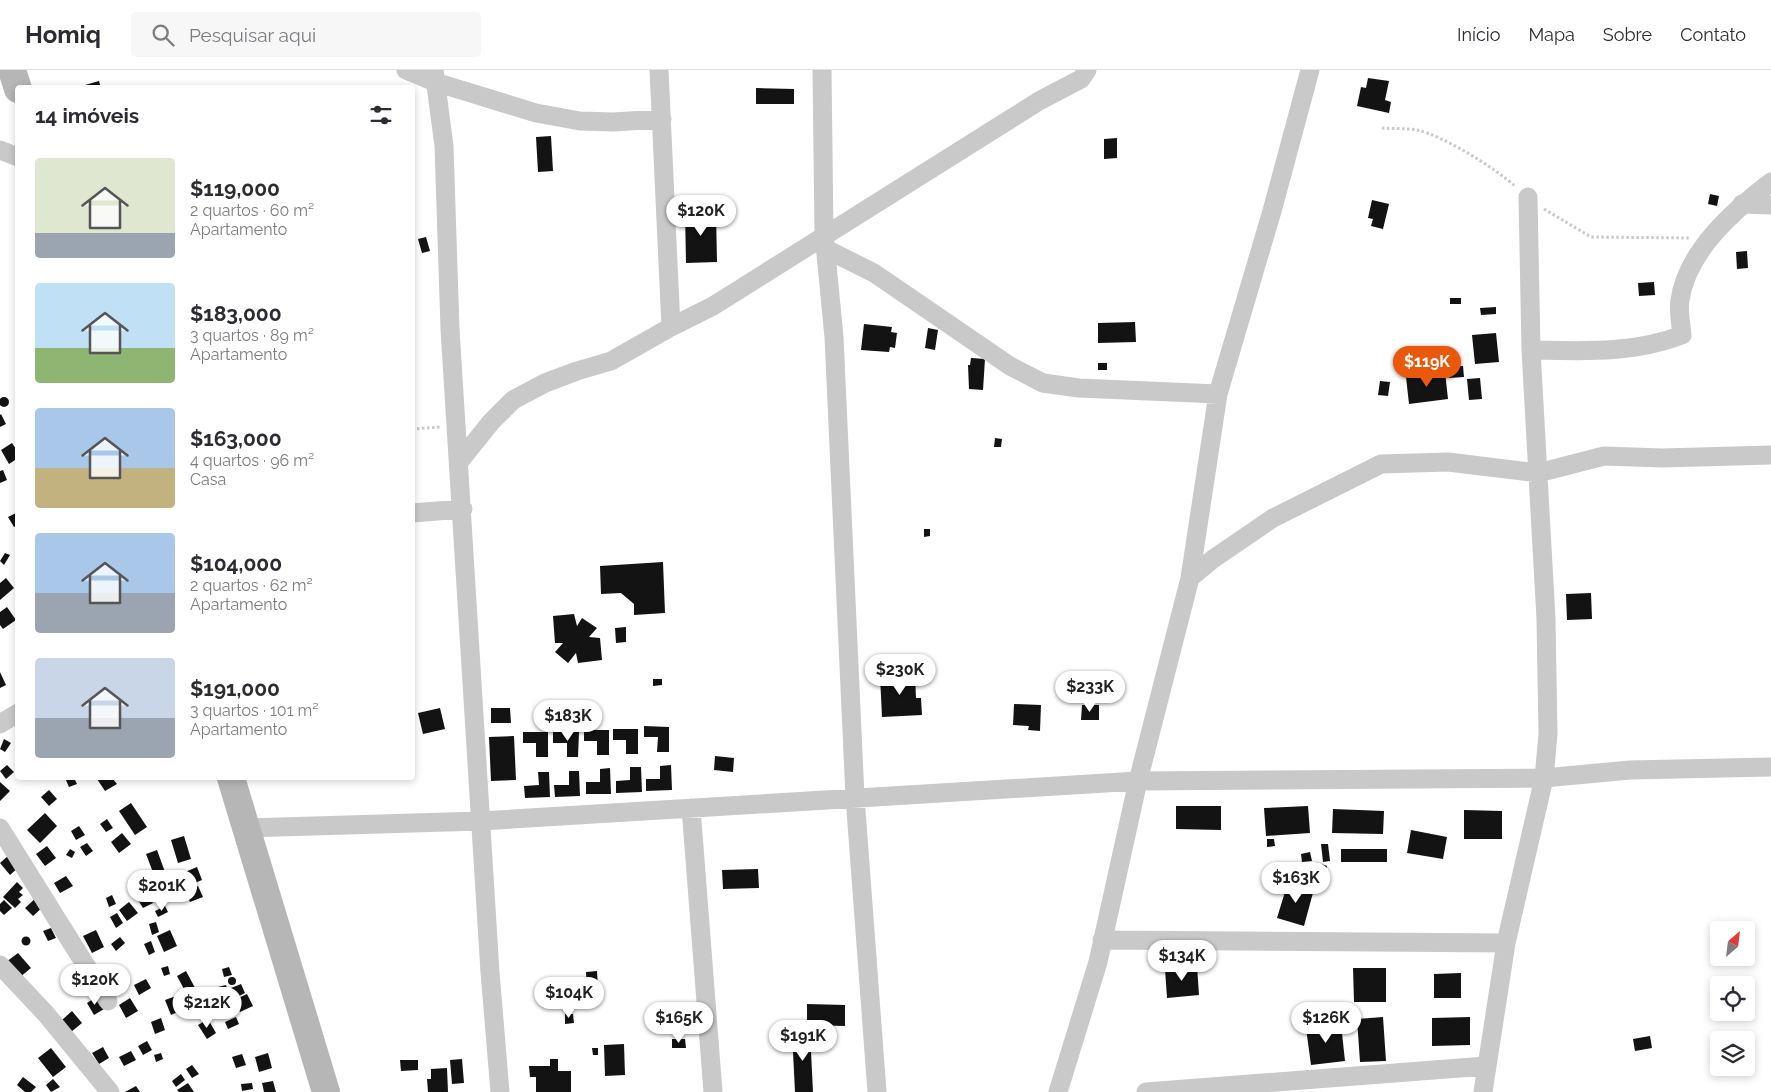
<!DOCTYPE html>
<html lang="pt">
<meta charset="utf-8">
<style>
body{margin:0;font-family:Raleway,sans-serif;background:#f7f7f7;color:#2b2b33;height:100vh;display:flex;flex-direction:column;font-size:19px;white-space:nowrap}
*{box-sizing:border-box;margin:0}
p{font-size:16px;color:#7c7c81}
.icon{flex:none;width:28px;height:28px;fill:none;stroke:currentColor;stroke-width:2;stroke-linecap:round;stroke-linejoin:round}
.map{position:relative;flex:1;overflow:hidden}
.panel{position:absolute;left:15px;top:15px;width:400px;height:695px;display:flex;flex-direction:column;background:#fff;border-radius:5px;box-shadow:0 2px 8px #0003}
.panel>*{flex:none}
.needle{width:32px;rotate:28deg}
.tools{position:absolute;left:1710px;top:851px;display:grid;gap:10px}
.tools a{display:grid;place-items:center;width:45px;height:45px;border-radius:5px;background:#fff;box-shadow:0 2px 8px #0003;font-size:25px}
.price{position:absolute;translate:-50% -42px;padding:0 11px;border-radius:18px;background:#fff;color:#222;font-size:16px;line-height:32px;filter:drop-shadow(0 1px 2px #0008)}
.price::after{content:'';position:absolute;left:50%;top:30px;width:15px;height:11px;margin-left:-8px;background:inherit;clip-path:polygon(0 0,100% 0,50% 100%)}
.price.active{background:#ea580c;color:#fff}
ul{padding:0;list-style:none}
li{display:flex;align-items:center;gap:15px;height:125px;padding:0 20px}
li span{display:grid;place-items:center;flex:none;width:140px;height:100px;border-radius:5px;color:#555}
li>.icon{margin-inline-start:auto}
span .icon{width:60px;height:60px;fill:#fffc;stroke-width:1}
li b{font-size:21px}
h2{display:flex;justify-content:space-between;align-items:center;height:60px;padding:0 20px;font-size:21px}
header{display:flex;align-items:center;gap:30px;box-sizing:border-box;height:70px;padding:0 25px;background:#fff;border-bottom:1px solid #e1e1e2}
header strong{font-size:24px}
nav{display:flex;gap:28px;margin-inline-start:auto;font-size:18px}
.search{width:350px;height:45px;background:#f7f7f7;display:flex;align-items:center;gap:12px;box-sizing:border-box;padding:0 18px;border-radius:5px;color:#7c7c81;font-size:19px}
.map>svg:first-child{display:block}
.building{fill:#131313}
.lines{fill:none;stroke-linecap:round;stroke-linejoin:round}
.path{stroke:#c9c9c9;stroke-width:3;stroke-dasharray:2.5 2.5;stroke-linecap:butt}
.minor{stroke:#c9c9c9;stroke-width:19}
.secondary{stroke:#b6b6b6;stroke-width:28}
</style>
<header>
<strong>Homiq</strong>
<div class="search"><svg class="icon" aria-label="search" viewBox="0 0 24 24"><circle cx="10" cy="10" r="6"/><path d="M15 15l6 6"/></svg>Pesquisar aqui</div>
<nav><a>Início</a><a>Mapa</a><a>Sobre</a><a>Contato</a></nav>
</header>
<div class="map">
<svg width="1771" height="1022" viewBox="0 0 1771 1022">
<rect width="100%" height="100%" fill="#fff"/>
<path class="building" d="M1368 8 1389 11 1385 30 1391 32 1389 43 1357 36 1361 17 1366 18Z
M99 11 101 18H79L78 17Z
M756 18 794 19V34H756Z
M551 66 553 101 538 102 536 67Z
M1117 68V88L1104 89V69Z
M1710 124 1719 126 1717 136 1708 134Z
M1372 130 1389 134 1383 159 1371 156 1373 149 1368 148Z
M685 142H716L717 192 686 193Z
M426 167 430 181 422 183 418 169Z
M1747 181 1748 198 1737 199 1736 182Z
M1654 212 1655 225 1639 226 1638 213Z
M1450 228H1461V234H1450Z
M1496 237V244L1481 245 1480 238Z
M1135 252 1136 272 1098 273V253Z
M864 254 892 257 891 262 897 263 895 278 890 277 889 282 861 280Z
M928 258 938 260 935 280 925 278Z
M1496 263 1499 292 1475 294 1472 265Z
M971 288 985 289 983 320 969 319 968 295H970Z
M1098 293H1107V300H1098Z
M1463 296 1464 307 1449 308 1448 297Z
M1445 302 1448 329 1409 334 1406 307Z
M1480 308 1482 329 1469 330 1467 309Z
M1380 311 1390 312 1388 326 1378 325Z
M-1 332a5 5 0 1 1 10 0a5 5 0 1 1-10 0Z
M1 344 6 354 0 357V345Z
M995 368 1002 369 1001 377H994Z
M12 373 18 382V388L9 394 1 380Z
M3 400 7 410 0 413V401Z
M18 442V455L14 457 8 447Z
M924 459H930V466L924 467Z
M5 483 10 485 4 495 0 491Z
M663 492 665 543 634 545V534L621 523 601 524 600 496Z
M6 508 14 518 0 530V513Z
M1591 523 1592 549 1567 550 1566 524Z
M7 537 16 550 3 559 0 555V542Z
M574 544 577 556 582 548 597 558 589 567 600 568 602 590 578 593 576 583 568 593 555 582 563 573H555L553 546Z
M626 557V572L616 573 615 558Z
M0 602 6 615 0 618Z
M915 605 916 628H921L922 645 882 647 880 606Z
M653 609H662V615L653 616Z
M1014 634 1041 635 1040 661 1028 660 1029 656 1013 655Z
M1082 635H1099V650H1081Z
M440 638 445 659 423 664 418 643Z
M491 638H510L511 653H491Z
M644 656 669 657V682H657L658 667H644Z
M613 659H638V684H626V670H613Z
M584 660H609V685H597V671H584Z
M523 662H548V687H536V673H523Z
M553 662H579L578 687H567V673H553Z
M514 666 516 710 491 711 489 667Z
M4 669 11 673 5 682 0 679Z
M715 686 734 688 733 702 714 700Z
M7 695 14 702 6 709 0 701Z
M671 695 672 720 646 721V709H660V696Z
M630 697H641L642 722 616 723V711L630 710Z
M610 698 611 724H586V712H600V699Z
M569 701H579L580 726 555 727 554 715H569Z
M538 702H549L550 727 525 728 524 716 539 715Z
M65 708H74L77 714 69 717Z
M99 708H112L117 714 105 721 97 709Z
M0 712 10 721 0 731Z
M49 720 57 729 49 736 41 727Z
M131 733 147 757 135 765 119 741Z
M1176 736H1221V760L1176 759Z
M1308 736 1310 763 1266 766 1264 738Z
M1333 739 1384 741 1383 764 1332 763Z
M1464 740 1502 741V769H1464Z
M45 743 57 756 40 773 27 760Z
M107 749 113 758 106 762 100 754Z
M79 756 85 765 76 770 71 761Z
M1411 760 1447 767 1443 789 1407 783Z
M122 763 131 774 119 783 111 772Z
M184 766 191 789 178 793 171 770Z
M1267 769H1274L1275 776 1267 777Z
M87 773 93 781 86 786 80 777Z
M1321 774H1328L1330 791 1323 792Z
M47 776 56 788 45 796 36 784Z
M70 779 75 782 72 788 66 785Z
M1341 779H1387V792H1341Z
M157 780 165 802 154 805 146 784Z
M1310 782 1312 791 1302 792 1301 784Z
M9 785 19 797 10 805 0 793Z
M1316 792 1327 796 1320 817 1309 813Z
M197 797 202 810 190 815 185 802Z
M758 799 759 818 723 819 722 800Z
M142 805 144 816 135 817 134 806Z
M66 806 73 816 60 823 54 813Z
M155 809 159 819 153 822 149 812Z
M17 812 23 818 19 822 23 825 18 829 21 832 15 838 3 827Z
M1288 812 1314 819 1304 856 1277 848Z
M198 816 203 827 190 832 185 820Z
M161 820 167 832 159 835 154 823Z
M112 825 116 834 109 837 106 828Z
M149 825 153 833 143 838 138 830Z
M38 826 46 834 33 846 25 838Z
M4 830 12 838 4 845 0 841V834Z
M129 832 138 843 127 851 119 840Z
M165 836 168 842 158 847 155 841Z
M117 843 123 853 116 858 110 847Z
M156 852 159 862 152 865 149 854Z
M51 858 56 868 48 871 43 861Z
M96 860 104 877 92 883 83 866Z
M170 860 177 876 164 882 157 866Z
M21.5 871a4.5 4.5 0 1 1 9 0a4.5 4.5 0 1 1-9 0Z
M120 867 125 873 116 881 111 874Z
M151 871 155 882 149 885 144 874Z
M18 883 31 898 19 908 6 892Z
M168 896 170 904 164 906 161 898Z
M1197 896 1199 925 1167 928 1165 899Z
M115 897 123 914 112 919 104 903Z
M229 897 232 905 224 907 222 899Z
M1353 898H1386V932H1354Z
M186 901 201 929 192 934 177 906Z
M597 901 598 920H587L586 902Z
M1461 903V928H1434V904Z
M228 911a4 4 0 1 1 8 0a4 4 0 1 1-8 0Z
M146 909 151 918 139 925 134 915Z
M241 914 245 923 235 928 231 918Z
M226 915 229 925 217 928 214 918Z
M247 924 253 936 240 942 234 930Z
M176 926 182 940 171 945 165 930Z
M96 927 104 939 94 945 87 933Z
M130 928 138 941 126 948 119 935Z
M807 934 845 935V956L807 955Z
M72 941 82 953 71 962 62 950Z
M565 944H573L574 953 565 954Z
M236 947 239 954 228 959 225 952Z
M1383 947 1386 991 1360 992 1357 949Z
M1470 947V975L1432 976V948Z
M161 948 165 960 155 964 151 952Z
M208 949 216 963 207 969 198 955Z
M1341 954 1345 991 1311 995 1306 958Z
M810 961 813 1022H795L792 962Z
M1650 966 1652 978 1635 981 1633 969Z
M672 969H685L686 978H672Z
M147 971 152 980 143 985 138 976Z
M624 974 625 1005 605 1006 604 975Z
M103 977 109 988 99 994 92 983Z
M51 978 66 997 53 1007 38 988Z
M592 978H598V985H593Z
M131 981 136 990 124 996 119 987Z
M161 983 163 989 156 992 154 985Z
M268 983 272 998 259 1002 255 987Z
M242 984 246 995 236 998 232 987Z
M462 989 464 1013 452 1014 450 990Z
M550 989H558V1001H571V1022H536V1007H530L529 996H550Z
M400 990H418V1000L401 1001Z
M192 995 199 1004 192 1008 186 999Z
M447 998 448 1022H428L427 1009H431V999Z
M181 1004 185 1010 176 1017 172 1011Z
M23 1007 36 1017 31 1022H25L17 1015Z
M53 1009 60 1017 51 1022 46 1015Z
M273 1011 276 1022H264L262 1013Z
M188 1013 194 1022H179L177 1020Z
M252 1013 253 1019 242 1021 241 1014Z
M136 1016 140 1022H125Z"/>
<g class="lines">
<path class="path" d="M1382 58C1393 59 1406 58 1417 60 1444 66 1495 98 1516 117
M1544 139 1591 167 1690 168
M412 359 440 357"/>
<path class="minor" d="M406 0 435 12 536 43 580 51 613 52 662 49
M434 0 444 76 450 259 490 902 500 1022
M659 0 671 257
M822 0 824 164 834 267 855 727 877 1022
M0 80 18 87
M1742 134 1771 135
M826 179 874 203 1010 296 1043 313 1079 318 1218 324
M1531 280C1583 281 1633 284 1682 265 1681 254 1678 241 1680 230 1687 181 1734 140 1771 112
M459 392 491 352 513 330 545 313 577 301 611 291 671 257 713 236 1039 31 1081 9 1087 0
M412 443 463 439
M1190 508 1213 489 1273 448 1381 394 1448 392 1538 403 1604 386 1662 388 1771 385
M0 654 18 643
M691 738 713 1022
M0 758 108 931
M246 758 481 751 1138 711 1544 708 1630 700 1771 697
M1102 870 1506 873
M0 895 46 944 110 1022
M1058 1022 1098 892 1138 711 1190 508 1218 324 1272 141 1310 0
M1146 1022 1486 996
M1483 1022 1506 873 1544 708 1548 664 1546 549 1531 280 1528 127"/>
<path class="secondary" d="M12 0 18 19
M231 708 326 1022"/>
</g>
</svg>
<div class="tools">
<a><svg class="needle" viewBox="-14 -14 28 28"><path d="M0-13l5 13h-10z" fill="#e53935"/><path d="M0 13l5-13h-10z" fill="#7c7c81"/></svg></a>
<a><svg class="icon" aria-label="locate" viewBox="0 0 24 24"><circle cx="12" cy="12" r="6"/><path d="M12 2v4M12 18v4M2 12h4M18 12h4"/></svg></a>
<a><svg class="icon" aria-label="layers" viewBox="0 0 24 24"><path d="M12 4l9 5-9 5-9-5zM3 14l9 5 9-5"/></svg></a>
</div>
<b class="price" style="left:701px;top:167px">$120K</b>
<b class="price active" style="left:1427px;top:318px">$119K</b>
<b class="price" style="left:900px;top:626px">$230K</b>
<b class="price" style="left:1090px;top:643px">$233K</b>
<b class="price" style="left:568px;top:672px">$183K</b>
<b class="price" style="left:1296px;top:834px">$163K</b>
<b class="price" style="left:162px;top:842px">$201K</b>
<b class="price" style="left:1182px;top:912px">$134K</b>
<b class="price" style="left:95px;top:936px">$120K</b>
<b class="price" style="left:569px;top:949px">$104K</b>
<b class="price" style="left:207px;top:959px">$212K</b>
<b class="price" style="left:679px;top:974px">$165K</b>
<b class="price" style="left:1326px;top:974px">$126K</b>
<b class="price" style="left:803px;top:992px">$191K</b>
<section class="panel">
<h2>14 imóveis<svg class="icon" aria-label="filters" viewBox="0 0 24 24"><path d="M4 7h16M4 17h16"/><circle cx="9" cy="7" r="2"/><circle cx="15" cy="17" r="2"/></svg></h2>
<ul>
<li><span style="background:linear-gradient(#dfe7d0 75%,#9aa5b1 0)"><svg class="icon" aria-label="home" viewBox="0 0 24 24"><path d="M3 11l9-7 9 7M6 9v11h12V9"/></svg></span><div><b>$119,000</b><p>2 quartos · 60 m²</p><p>Apartamento</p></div></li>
<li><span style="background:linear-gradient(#bfe0f5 65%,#8fb573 0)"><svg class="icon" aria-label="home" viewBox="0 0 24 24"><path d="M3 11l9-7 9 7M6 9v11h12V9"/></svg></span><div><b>$183,000</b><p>3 quartos · 89 m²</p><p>Apartamento</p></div></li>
<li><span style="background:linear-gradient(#a9c7e8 60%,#c2b280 0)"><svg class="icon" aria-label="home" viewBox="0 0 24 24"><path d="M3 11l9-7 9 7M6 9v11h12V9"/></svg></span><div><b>$163,000</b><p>4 quartos · 96 m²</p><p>Casa</p></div></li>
<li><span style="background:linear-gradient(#a9c7e8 60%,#9aa5b1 0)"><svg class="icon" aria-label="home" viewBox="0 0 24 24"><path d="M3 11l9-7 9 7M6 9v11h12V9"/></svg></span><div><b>$104,000</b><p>2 quartos · 62 m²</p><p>Apartamento</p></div></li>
<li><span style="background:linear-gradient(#c9d6e8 60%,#9aa5b1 0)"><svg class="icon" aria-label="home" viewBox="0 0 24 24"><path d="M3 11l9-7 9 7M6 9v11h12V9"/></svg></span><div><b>$191,000</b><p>3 quartos · 101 m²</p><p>Apartamento</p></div></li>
</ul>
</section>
</div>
